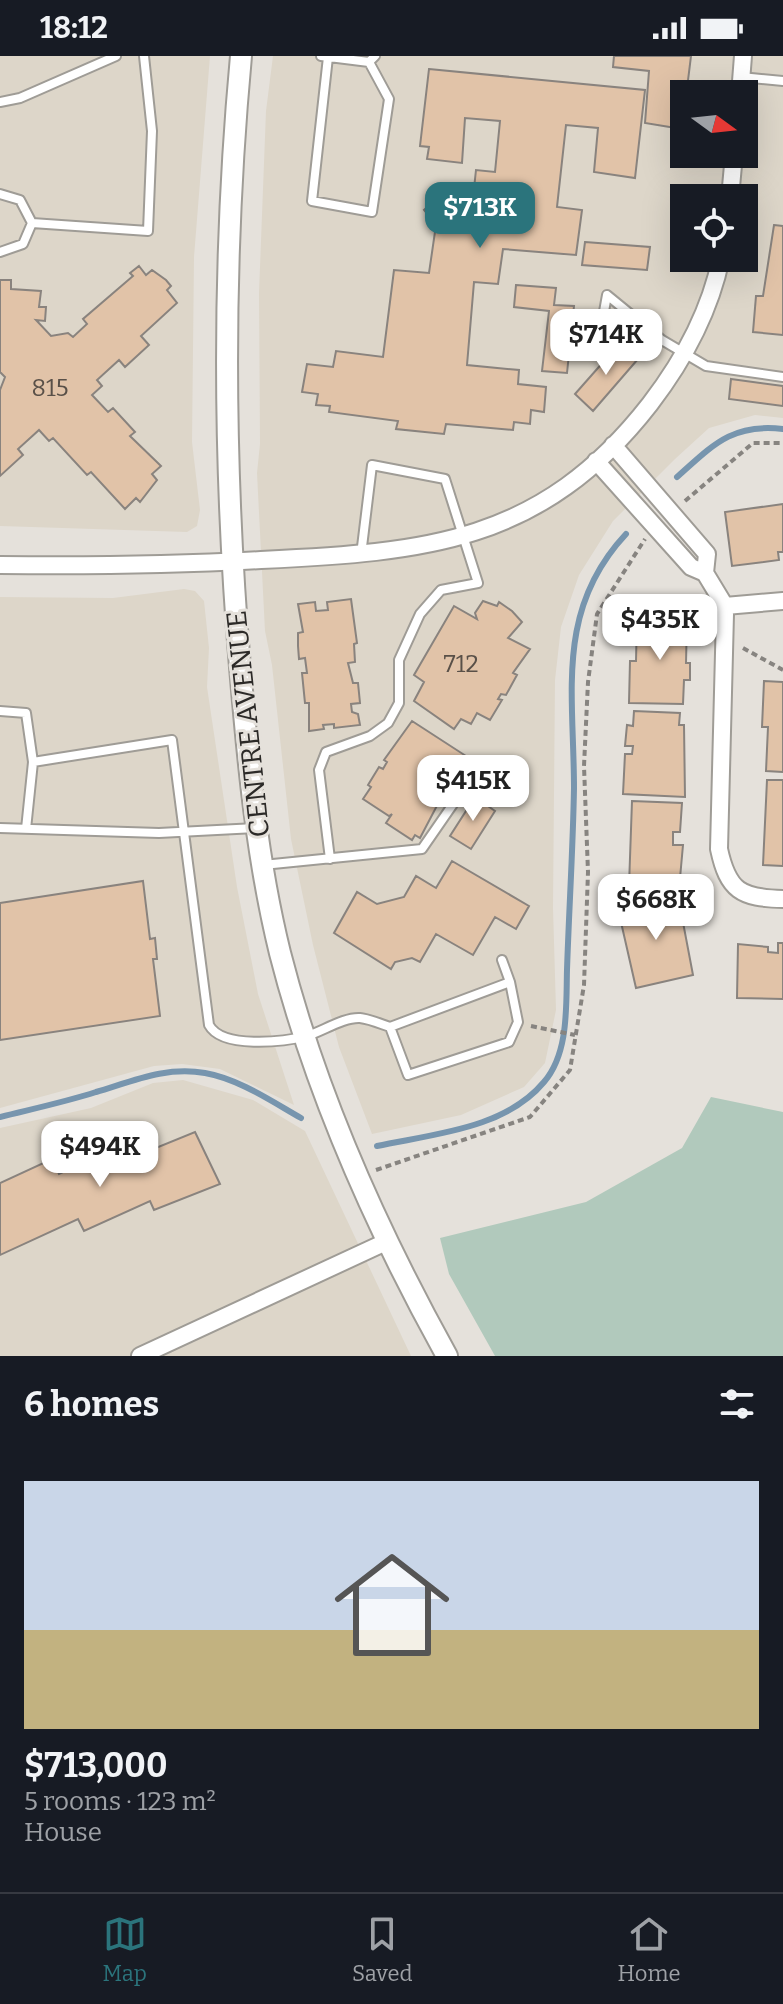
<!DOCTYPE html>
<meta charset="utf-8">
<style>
body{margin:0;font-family:Bitter,serif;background:#20242c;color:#f1f3f6;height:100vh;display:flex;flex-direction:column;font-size:30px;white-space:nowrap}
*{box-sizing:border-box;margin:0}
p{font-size:26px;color:#9ea1a6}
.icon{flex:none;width:44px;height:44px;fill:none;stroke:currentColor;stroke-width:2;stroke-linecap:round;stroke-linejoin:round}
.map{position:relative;height:1300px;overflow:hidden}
.panel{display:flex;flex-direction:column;background:#171b24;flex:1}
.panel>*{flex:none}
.needle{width:52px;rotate:105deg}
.controls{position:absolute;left:670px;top:24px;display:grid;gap:16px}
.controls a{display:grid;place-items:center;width:88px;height:88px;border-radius:0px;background:#171b24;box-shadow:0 8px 32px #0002;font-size:40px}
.price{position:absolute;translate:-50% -68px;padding:0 18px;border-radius:16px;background:#fff;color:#222;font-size:26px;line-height:52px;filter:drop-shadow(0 2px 4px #0008)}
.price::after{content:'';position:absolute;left:50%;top:48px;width:24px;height:18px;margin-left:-12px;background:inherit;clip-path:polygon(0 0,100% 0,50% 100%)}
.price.selected{background:#2b747c;color:#fff}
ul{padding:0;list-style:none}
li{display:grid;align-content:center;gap:16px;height:424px;padding:0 24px}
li+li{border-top:2px solid #363941}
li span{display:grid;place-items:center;height:248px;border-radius:0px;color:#555}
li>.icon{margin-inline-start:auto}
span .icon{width:144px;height:144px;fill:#fffc;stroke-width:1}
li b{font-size:34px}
h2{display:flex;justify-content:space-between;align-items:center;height:96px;padding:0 24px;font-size:34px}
.status{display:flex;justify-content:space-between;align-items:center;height:56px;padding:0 40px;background:#171b24;direction:ltr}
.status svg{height:22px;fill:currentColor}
.dock{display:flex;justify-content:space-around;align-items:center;height:112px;border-top:2px solid #363941;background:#171b24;font-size:22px;color:#9ea1a6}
.dock a{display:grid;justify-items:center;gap:4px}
.dock .selected{color:#2b747c}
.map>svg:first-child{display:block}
.built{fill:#ddd6c9;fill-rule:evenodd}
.grass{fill:#b1c9bc}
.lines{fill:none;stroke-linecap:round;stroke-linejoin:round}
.stream{stroke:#7795ae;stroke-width:6}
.building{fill:#e1c3a8;stroke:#89837e;stroke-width:2}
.service-casing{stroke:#9f9c96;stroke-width:12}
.minor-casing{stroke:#9f9c96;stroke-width:20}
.tertiary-casing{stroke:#9f9c96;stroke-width:24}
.path{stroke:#878480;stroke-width:4;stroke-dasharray:6 4;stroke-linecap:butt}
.service{stroke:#fff;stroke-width:8}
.minor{stroke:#fff;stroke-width:16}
.tertiary{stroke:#fff;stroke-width:20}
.labels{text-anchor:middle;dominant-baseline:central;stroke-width:6;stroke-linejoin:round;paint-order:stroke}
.number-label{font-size:24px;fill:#595048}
.street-label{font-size:28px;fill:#2c2a28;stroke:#e5e1db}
</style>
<div class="status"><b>18:12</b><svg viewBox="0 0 49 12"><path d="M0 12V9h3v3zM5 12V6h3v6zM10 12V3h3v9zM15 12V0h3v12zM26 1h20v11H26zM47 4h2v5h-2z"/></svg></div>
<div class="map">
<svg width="783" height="1300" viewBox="0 0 783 1300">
<rect width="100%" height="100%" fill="#e5e1db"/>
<path class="built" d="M0 0H210L194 201 192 386 200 454 197 470 187 476 0 470Z
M273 0H783V362L755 359 709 372 675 403 613 465 579 519 561 571 555 624 553 852 556 954 545 1007 524 1031 461 1059 372 1078 339 991 313 889 291 783 272 609 265 575 257 417 260 388 259 237 266 55ZM684 38H744V98H684ZM684 142H744V202H684Z
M184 533 195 535 204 545 209 592 207 631 237 831 258 938 294 1049 220 1013 182 1008 154 1010 0 1052V541L113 542Z
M183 1024 253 1044 305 1075 411 1300H0V1072L91 1052 153 1027Z"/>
<path class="grass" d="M711 1041 783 1056V1300H495L449 1218 440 1182 586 1146 682 1092Z"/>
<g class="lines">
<path class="stream" d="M677 421C713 389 732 367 783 373
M0 1061C32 1053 65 1046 96 1036 133 1025 166 1010 205 1017 239 1023 271 1045 301 1062
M377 1090C433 1078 505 1073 544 1026 569 997 566 950 567 914 569 853 573 792 574 732 574 637 555 554 626 478"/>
</g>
<path class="building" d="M614 0H691L682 73 645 67 649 15 613 11Z
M429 13 645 34 635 122 594 116 598 72 566 69 557 151 582 154 576 199 503 193 498 228 474 226 467 309 519 314 518 328 546 331 544 356 531 354 530 368 514 366 513 374 446 368 444 378 396 373 398 365 329 356 330 350 316 349 318 338 302 336 307 308 333 311 336 295 383 301 394 214 429 217 436 169 424 154 437 143 451 162 462 151H472L476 114 495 116 500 65 465 62 462 107 427 103 429 91 420 90Z
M774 169 783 170V279L753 276 756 240H763Z
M585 186 650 191 647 214 582 209Z
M139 210 146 219 152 214 166 224 171 230 167 234 177 247 141 280 149 289 125 311 119 304 97 324 102 330 92 339 108 356 113 352 135 376 130 380 161 410 152 418 157 424 140 446 136 442 125 453 91 416 87 419 53 382 49 385 39 374 18 393 23 399 0 420V334L5 321 0 316V224H11V233L41 235 39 251H46L45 265 36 264 51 280 68 277 73 281 87 268 83 263 133 220 130 217Z
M516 229 556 232 554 249 574 250 567 317 542 315 549 255 514 251Z
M620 287 638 303 593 355 575 338Z
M731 323 783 330V350L729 343Z
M783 448V496H778L779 504 732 510 725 456Z
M351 543 357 587 354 588 355 606 348 607 353 627H358L360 647 351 648 352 656 358 658 360 669 334 672V668L323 669 324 673 309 675V647H305L302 617H307L305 602 299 603 298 590V577L303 576 298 548 315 546 316 555 328 554 327 546Z
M483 545 497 550 499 546 512 555 522 566 508 582 530 593 513 617 517 619 506 639 501 638 498 643 502 644 490 664 477 657 471 668 461 663 454 673 414 645 424 626 414 619 454 550 477 563 475 557Z
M637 561 687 563 686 607H690V624H684L683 648 629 647 630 605H636Z
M764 625 783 626V716L766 715 768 671H762Z
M634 655 680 657 679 669H684L685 741 623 738 625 698H632L633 690H625L627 669 633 670Z
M412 665 466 700 458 717 461 719 446 742 442 740 420 782 415 779 412 784 386 767 392 758 389 760 363 743 371 731 368 729 379 711 383 713 387 706 384 704Z
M767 724H783V810L763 809Z
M475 741 495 755 471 793 450 780Z
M632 745 682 747 680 776H673V789H683L679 833 629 830Z
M452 805 529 850 516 873 495 861 473 899 436 878 420 906 412 902 395 906 391 913 334 877 357 836 377 848 404 841 416 820 436 832Z
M143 825 150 883 155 882 157 903H153L160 960 0 984V847Z
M678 840 693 919 636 932 618 853Z
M778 887H783V943L737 942 738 888 768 891V896L778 897Z
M195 1076 220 1128 154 1154 150 1145 84 1175 78 1163 0 1199V1127L52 1103 59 1118 123 1088 129 1103Z"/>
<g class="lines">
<g class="service-casing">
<path id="service" d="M321 0 369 6 375 0
M328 1 312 145 372 156 389 43 369 6
M741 21 783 25
M0 46 20 42 116 0
M0 138 20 144 32 167 23 188 0 196
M32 167 148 175 152 75 144 0
M597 294 607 239 662 284 706 310 783 321
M0 655 26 657 33 706
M0 772 159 777 256 772
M26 773 33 706 172 684 209 969C222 993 283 986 307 980 323 975 344 961 360 962 370 963 381 968 390 971L408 1019 509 986 518 966 510 926 390 971
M330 803 319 714 326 696 370 680 388 667 399 647V604L420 558 441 534 478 527 445 423 372 409 361 499
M263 809 422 793 478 712
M502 904 510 926"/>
</g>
<g class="minor-casing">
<path id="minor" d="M740 38 743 0
M730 142 734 98
M596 405 691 511 705 517 707 498 613 389
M0 509C87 510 174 509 261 504 425 496 541 488 650 348 683 305 710 255 721 202
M705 517 725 550V558L719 793C728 835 741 842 783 843
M725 550 783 545
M140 1300 388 1185"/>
</g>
<g class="tertiary-casing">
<path id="tertiary" d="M241 0C222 204 223 407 240 611 248 707 257 804 280 897 316 1038 377 1174 447 1300"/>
</g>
<path class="path" d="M685 445 753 387H783
M743 592 783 614
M531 970 575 979
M376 1114 530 1061 570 1014 584 929 588 816 584 710 588 626 597 558 645 483"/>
<use href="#service" class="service"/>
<use href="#minor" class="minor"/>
<use href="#tertiary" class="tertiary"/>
</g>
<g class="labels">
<g class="number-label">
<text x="50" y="332">815</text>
<text x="461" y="608">712</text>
</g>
<g class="street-label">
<text transform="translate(248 668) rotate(-96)">CENTRE AVENUE</text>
</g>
</g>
</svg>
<div class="controls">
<a><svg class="needle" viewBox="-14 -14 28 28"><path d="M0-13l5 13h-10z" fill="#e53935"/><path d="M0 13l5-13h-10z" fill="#9ea1a6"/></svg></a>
<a><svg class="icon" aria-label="locate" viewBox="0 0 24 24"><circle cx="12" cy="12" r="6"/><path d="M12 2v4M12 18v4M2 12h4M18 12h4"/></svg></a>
</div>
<b class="price selected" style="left:480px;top:194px">$713K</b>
<b class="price" style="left:606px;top:321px">$714K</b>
<b class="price" style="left:660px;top:606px">$435K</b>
<b class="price" style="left:473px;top:767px">$415K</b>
<b class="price" style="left:656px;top:886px">$668K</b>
<b class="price" style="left:100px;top:1133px">$494K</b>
</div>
<section class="panel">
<h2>6 homes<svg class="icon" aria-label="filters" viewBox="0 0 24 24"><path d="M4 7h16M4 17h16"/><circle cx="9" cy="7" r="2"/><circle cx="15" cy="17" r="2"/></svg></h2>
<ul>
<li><span style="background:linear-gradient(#c9d6e8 60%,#c2b280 0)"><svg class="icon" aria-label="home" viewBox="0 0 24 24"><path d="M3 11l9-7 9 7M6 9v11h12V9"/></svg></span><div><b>$713,000</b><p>5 rooms · 123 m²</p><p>House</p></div></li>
</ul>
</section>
<nav class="dock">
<a class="selected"><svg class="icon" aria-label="map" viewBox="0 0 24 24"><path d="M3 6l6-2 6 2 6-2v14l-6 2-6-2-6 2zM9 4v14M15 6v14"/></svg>Map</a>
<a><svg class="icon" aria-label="saved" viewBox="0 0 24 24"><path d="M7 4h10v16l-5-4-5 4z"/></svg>Saved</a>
<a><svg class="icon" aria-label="home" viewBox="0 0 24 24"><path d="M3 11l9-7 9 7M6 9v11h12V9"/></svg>Home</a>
</nav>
